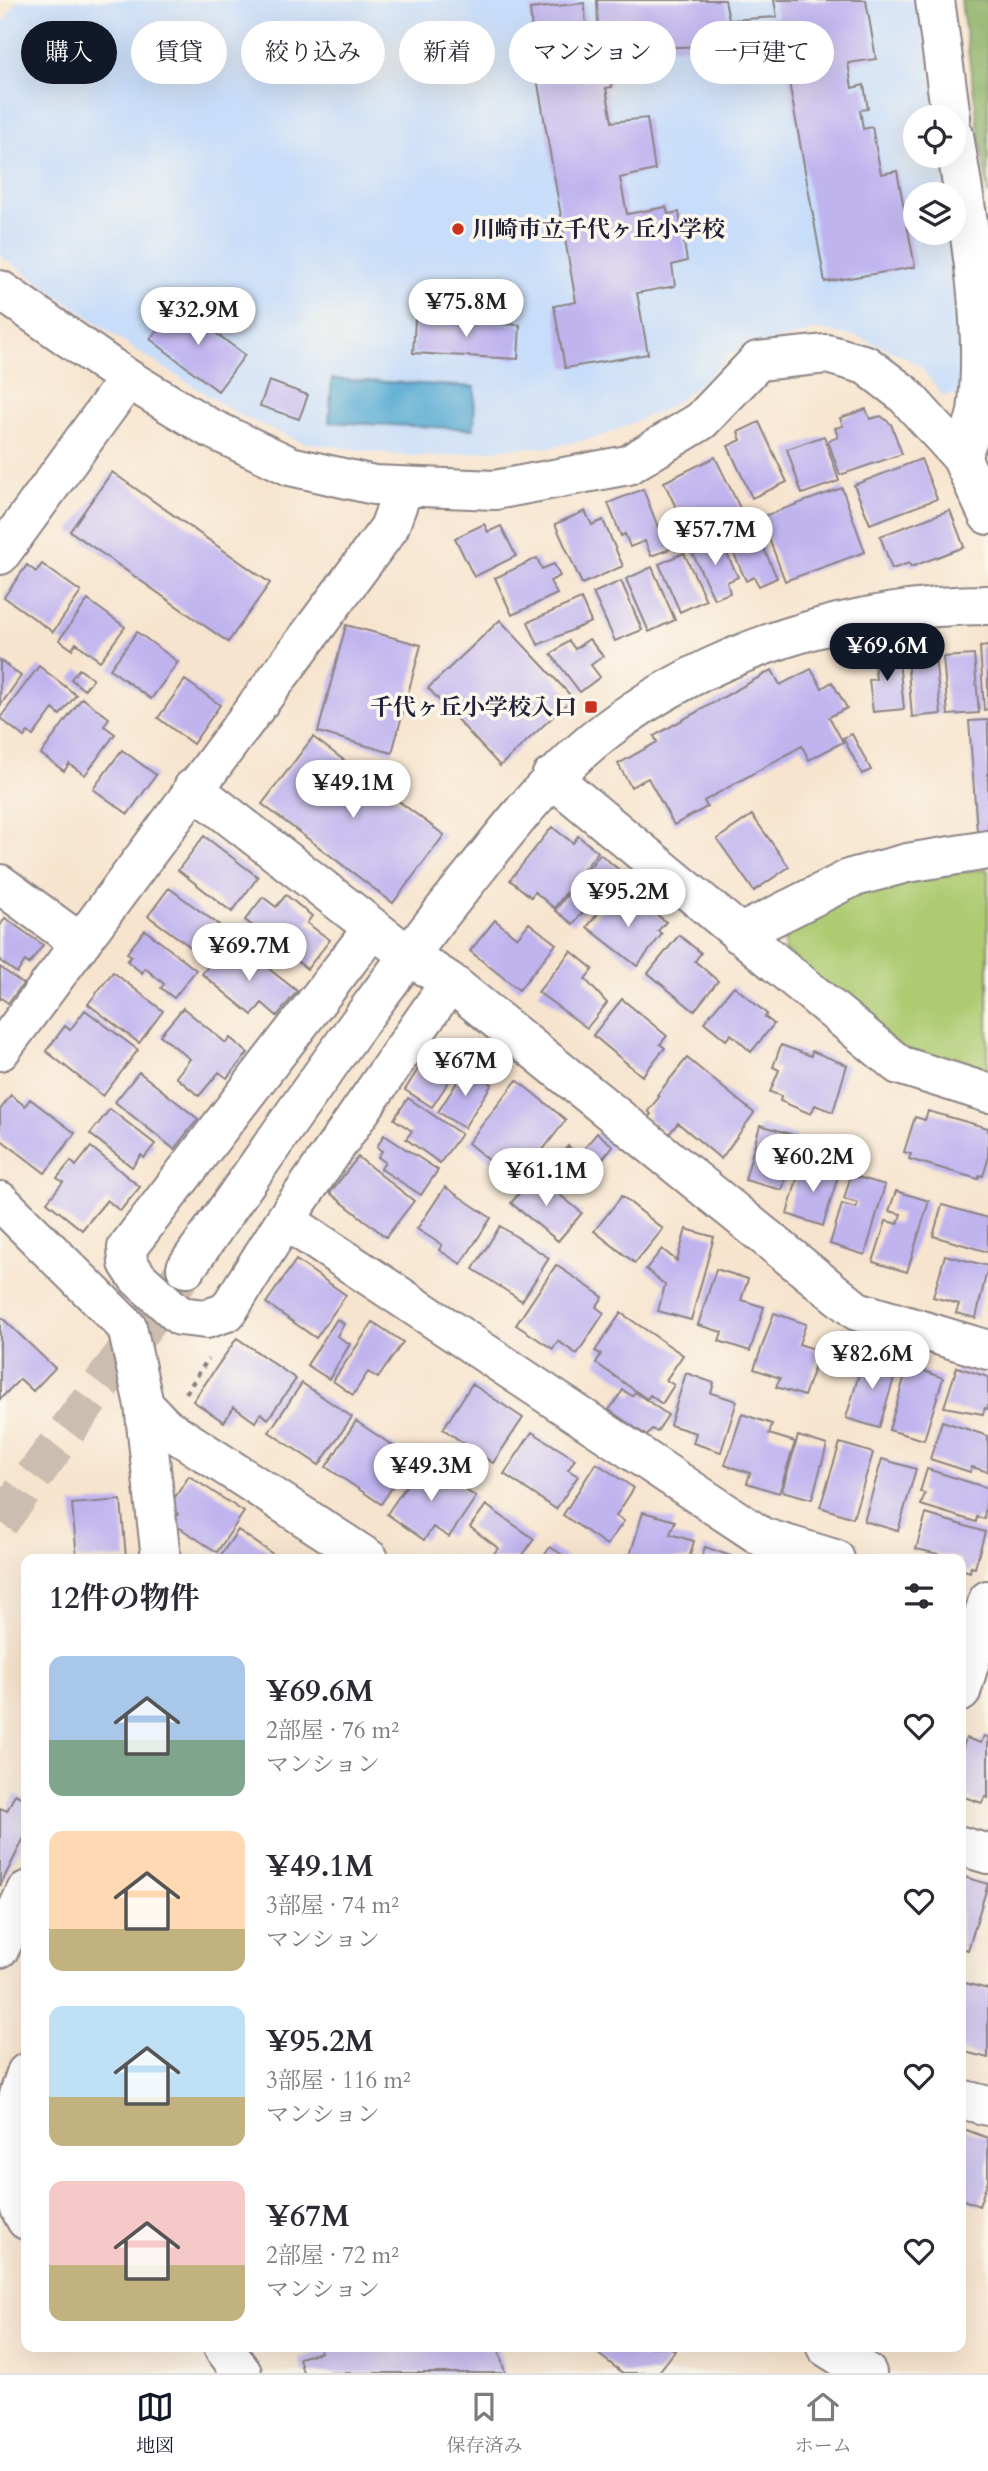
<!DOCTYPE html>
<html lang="ja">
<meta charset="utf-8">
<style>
body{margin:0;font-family:Cardo,"Noto Serif JP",serif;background:#f7f7f7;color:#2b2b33;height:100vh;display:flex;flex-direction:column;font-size:26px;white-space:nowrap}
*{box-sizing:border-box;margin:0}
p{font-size:23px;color:#7c7c81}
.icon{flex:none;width:38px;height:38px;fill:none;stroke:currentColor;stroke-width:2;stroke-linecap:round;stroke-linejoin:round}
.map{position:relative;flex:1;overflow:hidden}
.drawer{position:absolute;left:21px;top:1554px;width:945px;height:798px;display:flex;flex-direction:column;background:#fff;border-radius:14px;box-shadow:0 7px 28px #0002}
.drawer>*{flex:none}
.top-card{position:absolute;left:21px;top:21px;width:947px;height:63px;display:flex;gap:14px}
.buttons{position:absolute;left:903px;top:105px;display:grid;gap:14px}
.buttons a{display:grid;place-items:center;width:63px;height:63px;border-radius:50%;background:#fff;box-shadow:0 7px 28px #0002;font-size:35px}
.price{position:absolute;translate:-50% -60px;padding:0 16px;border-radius:24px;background:#fff;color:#222;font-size:23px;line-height:46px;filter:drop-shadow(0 2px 4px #0008)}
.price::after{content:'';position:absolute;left:50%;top:42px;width:21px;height:16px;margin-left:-10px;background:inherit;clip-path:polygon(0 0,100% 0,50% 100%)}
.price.active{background:#111827;color:#fff}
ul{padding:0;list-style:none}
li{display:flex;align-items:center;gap:21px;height:175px;padding:0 28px}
li span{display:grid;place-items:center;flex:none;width:196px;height:140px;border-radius:14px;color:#555}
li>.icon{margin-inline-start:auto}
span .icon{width:84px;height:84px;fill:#fffc;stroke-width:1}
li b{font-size:30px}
h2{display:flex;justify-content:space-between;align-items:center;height:84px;padding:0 28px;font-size:30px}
.chip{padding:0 24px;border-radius:32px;background:#fff;box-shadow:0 7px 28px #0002;font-size:24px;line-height:63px}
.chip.active{background:#111827;color:#fff}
.dock{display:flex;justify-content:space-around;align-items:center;height:98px;border-top:2px solid #e1e1e2;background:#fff;font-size:19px;color:#7c7c81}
.dock a{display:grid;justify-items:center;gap:4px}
.dock .active{color:#111827}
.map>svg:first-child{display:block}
.built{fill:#c8ddf9}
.green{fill:#aecb72;stroke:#687656;stroke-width:2}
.forest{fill:#8aaf64;stroke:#566850;stroke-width:2}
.water{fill:#59abd4;stroke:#3e6688;stroke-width:2}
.building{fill:#c0b4ef}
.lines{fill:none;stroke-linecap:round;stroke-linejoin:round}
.minor-tunnel{stroke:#ccbdb1;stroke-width:38;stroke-dasharray:38 19;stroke-linecap:butt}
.minor-casing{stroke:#8c8384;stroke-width:42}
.path{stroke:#8c8384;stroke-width:4.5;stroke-dasharray:5 5;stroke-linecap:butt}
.minor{stroke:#fff;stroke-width:38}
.poi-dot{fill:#c8321e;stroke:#fbf7ec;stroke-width:2.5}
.labels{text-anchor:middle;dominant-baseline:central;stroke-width:7;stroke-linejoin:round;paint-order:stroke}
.poi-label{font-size:23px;font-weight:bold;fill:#22223b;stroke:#fbf7ec;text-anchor:start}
</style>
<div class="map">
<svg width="988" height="2373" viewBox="0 0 988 2373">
<rect width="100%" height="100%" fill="#fbf7ec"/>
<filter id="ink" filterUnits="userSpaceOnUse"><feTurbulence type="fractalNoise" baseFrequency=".0143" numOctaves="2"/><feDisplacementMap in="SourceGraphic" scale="14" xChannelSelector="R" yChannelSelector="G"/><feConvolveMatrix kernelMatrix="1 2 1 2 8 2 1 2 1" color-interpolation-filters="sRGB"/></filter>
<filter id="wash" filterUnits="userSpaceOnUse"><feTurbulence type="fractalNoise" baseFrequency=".00686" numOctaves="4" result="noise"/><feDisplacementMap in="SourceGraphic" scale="28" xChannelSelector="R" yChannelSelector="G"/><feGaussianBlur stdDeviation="1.57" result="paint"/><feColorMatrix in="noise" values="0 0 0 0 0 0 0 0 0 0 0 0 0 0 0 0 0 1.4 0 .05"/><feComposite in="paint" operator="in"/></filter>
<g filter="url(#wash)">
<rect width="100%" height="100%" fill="#f7e4ce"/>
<path class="built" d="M18 0H917L939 117H915V156H946L954 194H915V233H954L968 394 943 396 921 367 897 353 859 337 818 330 729 355 709 376 670 407 602 436 552 447 510 448 438 457 397 455 302 442 241 416 137 351 0 255V26Z"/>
<path class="green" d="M988 869V1074L903 1049 785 951 784 927 873 882Z"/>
<path class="forest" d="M961 0H988V196Z"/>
<path class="water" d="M332 379 475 387 474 429 329 422Z"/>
<g id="blocks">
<path class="building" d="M597 0H725L729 20 777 17 774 0H866L876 59 848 63 852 88 864 85 868 109 860 110 863 129 872 127 881 174 897 171 915 267 825 282 782 43 599 50Z
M584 3 586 25 532 31 530 9Z
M594 27 601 69 609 68 612 87 606 88 612 122 647 118 655 170 620 178 627 214 666 207 668 214 679 212 687 261 672 265 675 286 637 293 648 354 565 368 554 306 576 302 530 38Z
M177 304 245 355 218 391 150 339Z
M415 319 520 325 518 359 413 353Z
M269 381 308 395 299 419 260 406Z
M866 409 870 419 881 416 891 424 902 454 840 475 828 441 838 437 835 428 843 426 840 418Z
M759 422 787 482 752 498 728 446 741 440 738 432Z
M824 436 839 481 802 494 787 449Z
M715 457 741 510 706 527 702 519 685 527 664 482Z
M921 459 937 499 870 524 854 485Z
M112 472 270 583 228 642 70 531Z
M842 488 865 552 785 581 761 517Z
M643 489 658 527 669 522 678 546 651 556 645 541 630 547 625 534 621 536 608 503Z
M950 510 964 547 911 567 909 563 892 569 880 536Z
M585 511 592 525 603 520 623 566 582 584 555 524Z
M484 524 488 532 501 526 516 556 474 577 455 538Z
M753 524 777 578 759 586 754 577 746 581 726 536Z
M719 537 738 577 727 582 730 593 714 599 691 550Z
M684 553 706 600 680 612 659 564Z
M537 558 542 569 554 564 560 576 550 581 557 594 512 615 495 578Z
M42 564 81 592 53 632 4 597 27 565 36 572Z
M652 567 675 620 649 632 626 579Z
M621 581 642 630 615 641 593 593Z
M581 599 591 622 538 645 528 622Z
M88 600 125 627 100 661 76 643 72 649 59 640Z
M500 620 573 698 500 766 428 688Z
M346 625 421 645 392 753 318 732Z
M137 632 178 662 151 699 110 669Z
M589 639 603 656 591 665 600 677 580 692 551 654 569 641 575 649Z
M988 646V709L984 710 980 647Z
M898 651 904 709 873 712 869 680 876 679 873 655Z
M974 655 979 713 948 715 943 657Z
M935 656 941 714 912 717 907 658Z
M0 660 21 676 0 706Z
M39 666 76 695 60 715 53 709 33 736 28 732 24 737 0 718Z
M79 669 93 679 84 690 71 679Z
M811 669 822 688 832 682 847 708 829 717 843 742 809 760 802 746 704 801 707 807 674 825 648 778 631 787 618 764 657 742 654 736 772 670 780 685Z
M185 680 220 705 193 744 158 718Z
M82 698 109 718 104 726 115 734 85 775 69 764 64 771 41 754Z
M988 720V832L977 831 969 721Z
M852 734 871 770 862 774 843 738Z
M313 737 444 835 393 903 262 804Z
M122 750 156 775 128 814 93 789Z
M752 815 789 867 754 891 717 839Z
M552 827 573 843 578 836 598 852 554 908 535 892 531 897 510 880Z
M204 836 258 877 232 912 178 870Z
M600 854 618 869 573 924 555 910Z
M169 888 219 925 199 953 148 916Z
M286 895 312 916 307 923 330 940 307 969 245 920 263 897 276 907Z
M612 896 631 911 638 900 666 922 658 931 662 934 637 966 587 927Z
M5 918 43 945 29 964 25 961 17 973 0 961V926Z
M495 920 517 938 529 923 556 944 519 990 470 951Z
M145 930 196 970 174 998 161 988 164 984 145 968 142 973 127 961 132 956 127 953Z
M679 935 701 953 695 961 718 981 694 1011 648 973Z
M222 949 238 961 246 951 297 991 277 1016 262 1003 252 1015 202 974Z
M571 951 593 969 585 979 607 1003 587 1028 538 992Z
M0 967 23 984 8 1003 1 998 0 1000Z
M113 972 163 1011 139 1043 88 1004Z
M734 986 767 1014 765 1017 774 1024 751 1052 731 1034 726 1040 704 1022Z
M622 999 667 1036 660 1044 665 1048 642 1076 593 1035Z
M183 1008 226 1043 230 1038 248 1053 227 1078 219 1072 199 1096 176 1077 190 1059 160 1035Z
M85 1010 138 1050 103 1096 46 1051 65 1026 70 1030Z
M433 1045 461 1063 432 1107 405 1090Z
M781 1045 811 1056 812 1051 847 1065 833 1112 815 1105 811 1114 780 1101 781 1096 770 1092 779 1070 773 1067Z
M687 1058 754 1113 721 1159 678 1123 669 1134 648 1118 651 1114 648 1111 659 1097 657 1095Z
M467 1067 492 1084 464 1128 438 1112Z
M139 1072 198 1119 174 1149 115 1102Z
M517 1080 566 1120 517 1183 468 1143Z
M11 1095 25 1106 30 1099 75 1133 45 1173 0 1139V1110Z
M408 1098 461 1134 440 1163 406 1139 412 1131 394 1119Z
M110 1109 155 1144 144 1158 141 1155 132 1167 90 1134Z
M928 1111 988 1128V1160L983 1176 980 1175 978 1179 909 1159 911 1154 904 1152 915 1117 925 1120Z
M760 1125 797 1136 782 1190 745 1180Z
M597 1133 613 1146 575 1193 547 1171 568 1146 579 1155Z
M384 1135 438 1170 421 1195 381 1169 385 1162 378 1157 382 1151 377 1147Z
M91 1147 140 1187 120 1211 107 1200 82 1230 47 1202 63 1182 57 1178 71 1161 76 1166Z
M358 1157 414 1201 386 1237 330 1193Z
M802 1162 839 1173 823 1226 787 1214Z
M535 1174 582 1213 558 1241 511 1203Z
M851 1175 885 1185 865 1255 830 1244 842 1204 856 1208 858 1203 844 1199Z
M445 1187 491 1218 461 1264 439 1250 442 1245 417 1229Z
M896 1191 929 1201 907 1272 873 1262 886 1221 898 1224 901 1214 889 1211Z
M622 1196 663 1229 635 1263 594 1231Z
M942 1205 988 1218V1252L933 1236Z
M500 1226 549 1258 522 1301 473 1269Z
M686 1229 714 1237 691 1320 658 1311 665 1285 646 1269 662 1249 677 1261Z
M945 1255 988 1266 976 1318 956 1313 959 1304 933 1297Z
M296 1260 346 1295 316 1338 266 1303Z
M556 1265 603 1297 596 1307 604 1313 577 1354 558 1341 553 1349 516 1325Z
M716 1269 748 1279 741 1300 764 1307 750 1351 719 1341 722 1332 698 1325Z
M621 1313 683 1355 666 1380 674 1385 662 1404 650 1395 647 1399 596 1363 601 1354 595 1351Z
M774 1313 806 1324 799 1344 820 1351 804 1396 776 1387 780 1378 754 1369Z
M0 1316 55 1368 33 1391 20 1379 0 1399Z
M337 1319 344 1324 337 1336 350 1344 329 1379 307 1365Z
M373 1322 403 1342 378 1378 368 1372 353 1395 333 1381Z
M237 1338 296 1379 268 1419 261 1413 255 1422 234 1407 224 1422 193 1401Z
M865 1354 898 1365 879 1428 846 1418Z
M908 1365 943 1378 924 1440 889 1430Z
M957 1367 988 1377V1409L985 1408 983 1414 944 1407Z
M686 1373 714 1383 711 1393 737 1401 721 1452 693 1443 696 1433 670 1425Z
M302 1383 352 1417 319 1465 269 1432Z
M472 1384 523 1418 493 1463 443 1429Z
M623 1390 632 1396 635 1392 668 1415 657 1432 652 1429 647 1436 609 1410Z
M742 1414 772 1424 769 1434 795 1442 779 1493 747 1483 750 1473 725 1465Z
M356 1421 411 1458 381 1504 326 1467Z
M942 1421 988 1436V1472L972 1467 970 1472 930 1459Z
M532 1432 575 1459 568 1470 578 1476 556 1509 504 1474Z
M798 1436 827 1445 812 1499 782 1491Z
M840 1443 873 1453 853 1518 820 1507Z
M882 1459 916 1469 898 1531 864 1521Z
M423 1461 476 1497 449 1537 433 1527 424 1540 387 1514Z
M596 1463 634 1488 616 1516 624 1521 607 1545 563 1515Z
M927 1469 988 1488 984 1519 977 1517 976 1522 921 1505 925 1493 920 1492Z
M189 1476 244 1512 217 1552 172 1523 178 1514 168 1508Z
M121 1500 126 1558 77 1559 72 1504Z
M486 1505 534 1539 520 1559H490L498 1548 470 1527Z
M643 1512 675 1521 670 1534 694 1541 689 1559H629Z
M926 1514 985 1532 975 1568 971 1567 970 1572 961 1569V1559L916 1549Z
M238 1530 277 1557 276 1559H218Z
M550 1547 569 1559H542Z
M705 1547 734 1557 733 1559H701Z
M984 1736 988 1737V1798L985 1796 982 1803 961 1796V1754L966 1738 981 1743Z
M15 1794 26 1800V1834L0 1886V1808L7 1811Z
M961 1876 988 1884 968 1950 961 1948Z
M965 1983 988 1989V2058L961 2051V1999Z
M961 2128 988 2138V2180L979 2206 961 2199Z
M319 2347H498L505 2373H303L299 2358 321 2352Z
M601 2347H670L675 2351 658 2373H623L597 2353Z"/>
</g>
</g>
<g filter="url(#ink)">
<use href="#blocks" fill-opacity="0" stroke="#8c8384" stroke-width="2"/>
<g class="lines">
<path class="minor-tunnel" d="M0 1522 183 1273"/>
<g class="minor-casing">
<path id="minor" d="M935 0 951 117
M954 135C968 224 988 322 977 412 974 427 966 443 961 457
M0 290 128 379 208 427 290 466 374 485 495 490 628 465 701 421 758 361 827 354 866 365 904 394 961 457 988 515
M0 555 128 379
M551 777 899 1065 988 1093
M193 788 408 955 450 982 857 1311 988 1350
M0 884 79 942
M373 928 127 1248 128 1263 138 1278 180 1316 206 1319 227 1312 285 1220 450 982
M739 934 851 878 907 863 988 850
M0 1051 389 528 404 487
M0 1201 127 1327 144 1405 161 1559
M285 1220 762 1537 835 1559
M186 1268C278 1138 367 1005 467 881 510 827 552 771 608 729 714 649 856 605 988 605
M144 1405 164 1426 369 1559
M961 1692 988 1600
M961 1846 988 1854
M0 1948 26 1891
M26 2073C10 2118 0 2177 26 2220
M961 2099 988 2106
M223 2347 242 2373
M826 2347 867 2373"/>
</g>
<path class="path" d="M186 1393 208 1359"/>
<use href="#minor" class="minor"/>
</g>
</g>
<g class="poi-dot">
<circle cx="458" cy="229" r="7"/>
<rect x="584" y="700" width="14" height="14" rx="3.5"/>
</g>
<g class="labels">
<g class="poi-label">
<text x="472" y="229">川崎市立千代ヶ丘小学校</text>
<text x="577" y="707" text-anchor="end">千代ヶ丘小学校入口</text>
</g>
</g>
</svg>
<div class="buttons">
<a><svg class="icon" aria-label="locate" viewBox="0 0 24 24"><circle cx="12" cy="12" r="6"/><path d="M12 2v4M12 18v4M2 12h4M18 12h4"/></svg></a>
<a><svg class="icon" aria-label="layers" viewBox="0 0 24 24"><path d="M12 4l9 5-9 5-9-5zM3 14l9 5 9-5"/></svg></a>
</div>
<b class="price" style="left:466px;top:339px">¥75.8M</b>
<b class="price" style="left:198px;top:347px">¥32.9M</b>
<b class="price" style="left:715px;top:567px">¥57.7M</b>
<b class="price active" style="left:887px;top:683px">¥69.6M</b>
<b class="price" style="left:353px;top:820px">¥49.1M</b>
<b class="price" style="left:628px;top:929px">¥95.2M</b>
<b class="price" style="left:249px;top:983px">¥69.7M</b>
<b class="price" style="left:465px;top:1098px">¥67M</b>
<b class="price" style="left:813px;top:1194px">¥60.2M</b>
<b class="price" style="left:546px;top:1208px">¥61.1M</b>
<b class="price" style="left:872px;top:1391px">¥82.6M</b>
<b class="price" style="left:431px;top:1503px">¥49.3M</b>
<div class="top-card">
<a class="chip active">購入</a>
<a class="chip">賃貸</a>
<a class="chip">絞り込み</a>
<a class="chip">新着</a>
<a class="chip">マンション</a>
<a class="chip">一戸建て</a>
</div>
<section class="drawer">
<h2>12件の物件<svg class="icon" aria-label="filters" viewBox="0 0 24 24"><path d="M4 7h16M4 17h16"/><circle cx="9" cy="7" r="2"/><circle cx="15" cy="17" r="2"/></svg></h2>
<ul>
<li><span style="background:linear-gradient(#a9c7e8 60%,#7fa58c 0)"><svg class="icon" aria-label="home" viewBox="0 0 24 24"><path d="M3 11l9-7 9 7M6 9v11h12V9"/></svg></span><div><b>¥69.6M</b><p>2部屋 · 76 m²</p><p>マンション</p></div><svg class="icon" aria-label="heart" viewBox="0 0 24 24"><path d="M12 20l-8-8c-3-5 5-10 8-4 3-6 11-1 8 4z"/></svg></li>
<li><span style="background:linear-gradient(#ffd9b3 70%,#c2b280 0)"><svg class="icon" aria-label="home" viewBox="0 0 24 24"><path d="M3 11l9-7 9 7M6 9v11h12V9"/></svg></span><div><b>¥49.1M</b><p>3部屋 · 74 m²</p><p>マンション</p></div><svg class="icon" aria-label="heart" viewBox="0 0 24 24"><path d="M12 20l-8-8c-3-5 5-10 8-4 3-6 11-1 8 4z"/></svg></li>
<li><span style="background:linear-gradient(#bfe0f5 65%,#c2b280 0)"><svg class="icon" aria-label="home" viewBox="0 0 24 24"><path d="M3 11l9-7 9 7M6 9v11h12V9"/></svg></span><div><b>¥95.2M</b><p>3部屋 · 116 m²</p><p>マンション</p></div><svg class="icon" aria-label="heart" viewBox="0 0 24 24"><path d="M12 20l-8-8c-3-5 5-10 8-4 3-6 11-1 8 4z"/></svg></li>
<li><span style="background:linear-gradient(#f6c9c9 60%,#c2b280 0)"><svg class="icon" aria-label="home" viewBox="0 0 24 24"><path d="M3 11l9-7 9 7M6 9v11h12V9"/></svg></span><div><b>¥67M</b><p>2部屋 · 72 m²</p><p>マンション</p></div><svg class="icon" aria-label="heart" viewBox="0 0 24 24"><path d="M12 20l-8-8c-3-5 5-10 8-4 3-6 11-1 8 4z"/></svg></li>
</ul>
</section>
</div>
<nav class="dock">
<a class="active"><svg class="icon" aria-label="map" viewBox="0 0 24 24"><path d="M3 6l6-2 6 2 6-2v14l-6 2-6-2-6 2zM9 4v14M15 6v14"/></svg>地図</a>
<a><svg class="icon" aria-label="saved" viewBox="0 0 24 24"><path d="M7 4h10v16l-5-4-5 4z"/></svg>保存済み</a>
<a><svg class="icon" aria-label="home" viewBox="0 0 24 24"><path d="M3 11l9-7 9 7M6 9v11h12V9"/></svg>ホーム</a>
</nav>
